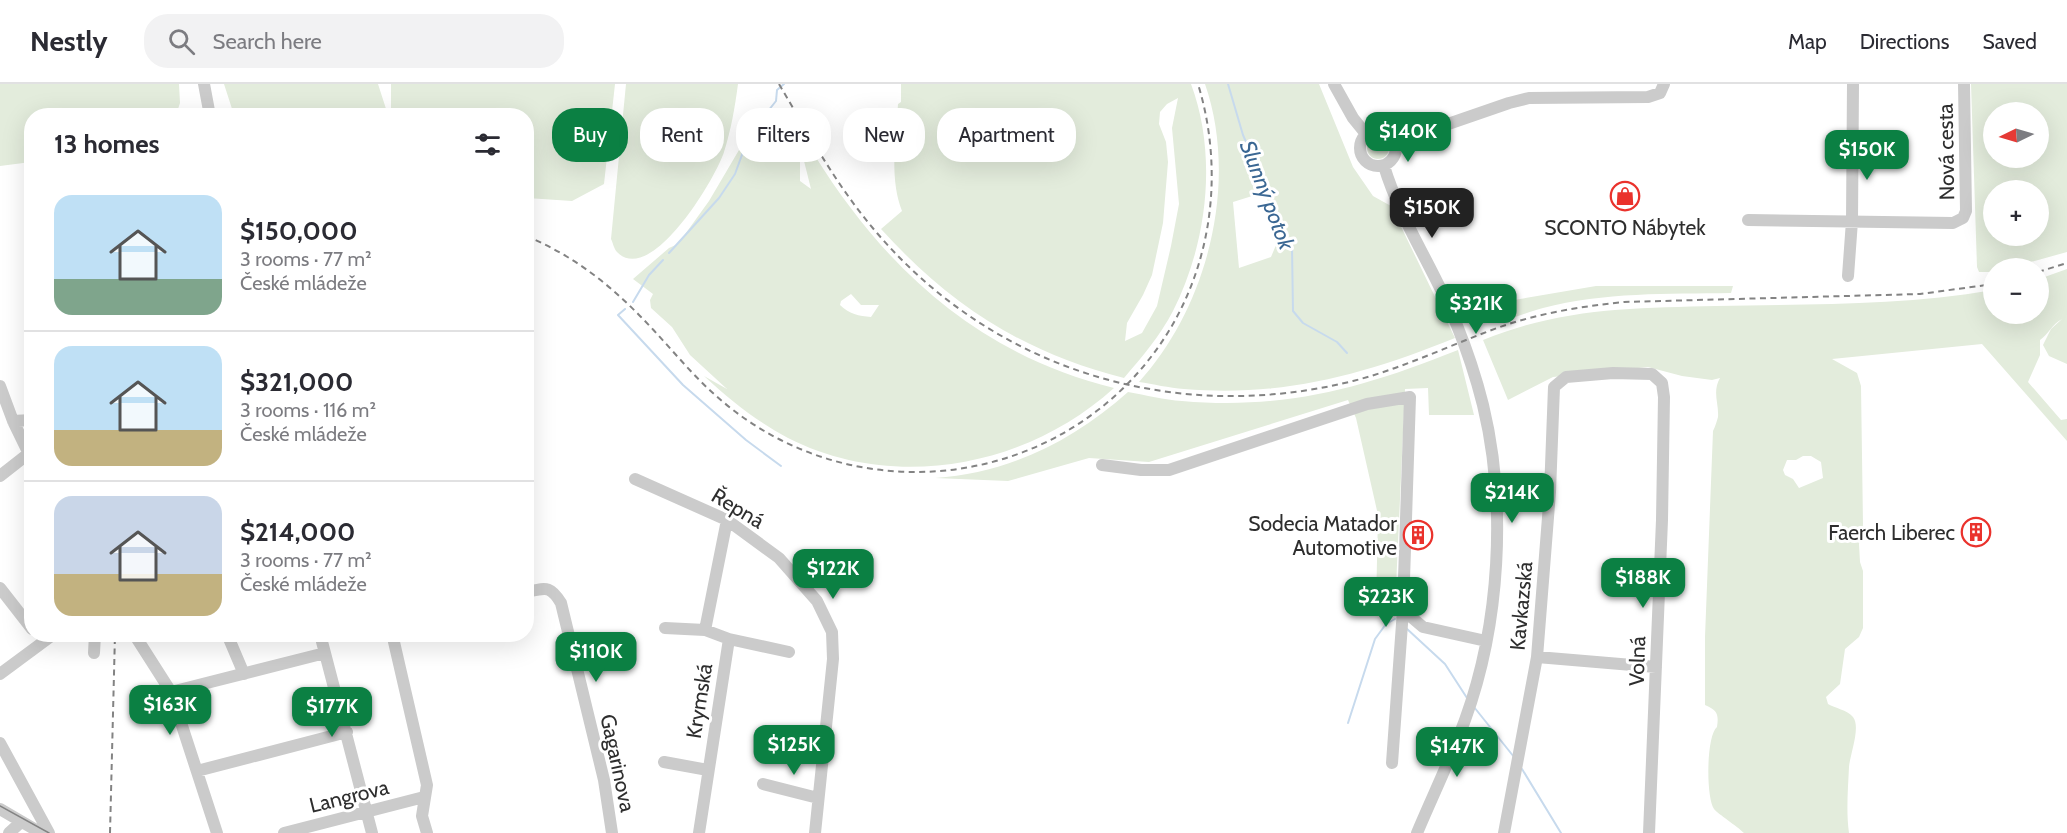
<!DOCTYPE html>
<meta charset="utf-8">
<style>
body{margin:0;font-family:Cabin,sans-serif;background:#f2f2f3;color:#2b2b33;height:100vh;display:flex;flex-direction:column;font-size:22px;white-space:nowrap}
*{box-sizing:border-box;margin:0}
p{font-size:20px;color:#7c7c81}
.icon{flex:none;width:33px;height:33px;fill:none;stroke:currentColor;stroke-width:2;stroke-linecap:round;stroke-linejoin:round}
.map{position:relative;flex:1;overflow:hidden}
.details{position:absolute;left:24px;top:24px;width:510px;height:534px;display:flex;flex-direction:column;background:#fff;border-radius:24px;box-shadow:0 6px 24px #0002}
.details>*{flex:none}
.banner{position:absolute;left:552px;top:24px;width:570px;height:54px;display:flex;gap:12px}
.needle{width:39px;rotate:265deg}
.controls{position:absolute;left:1983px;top:18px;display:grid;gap:12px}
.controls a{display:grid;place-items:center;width:66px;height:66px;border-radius:50%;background:#fff;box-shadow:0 6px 24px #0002;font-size:30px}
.price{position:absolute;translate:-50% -51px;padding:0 14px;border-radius:12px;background:#0b8043;color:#fff;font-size:20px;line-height:39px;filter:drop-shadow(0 2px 3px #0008)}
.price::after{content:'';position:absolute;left:50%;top:36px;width:18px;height:14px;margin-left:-9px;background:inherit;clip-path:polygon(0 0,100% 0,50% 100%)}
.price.selected{background:#222;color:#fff}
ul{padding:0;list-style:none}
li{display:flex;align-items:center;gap:18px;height:150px;padding:0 30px}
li+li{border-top:2px solid #e1e1e2}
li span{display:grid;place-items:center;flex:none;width:168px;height:120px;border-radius:18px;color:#555}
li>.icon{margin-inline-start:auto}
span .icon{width:72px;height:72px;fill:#fffc;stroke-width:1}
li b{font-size:26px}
h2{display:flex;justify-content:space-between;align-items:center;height:72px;padding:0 30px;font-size:26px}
.tag{padding:0 21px;border-radius:24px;background:#fff;box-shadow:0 6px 24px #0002;font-size:21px;line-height:54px}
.tag.selected{background:#0b8043;color:#fff}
header{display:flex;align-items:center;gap:36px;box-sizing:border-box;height:84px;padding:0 30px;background:#fff;border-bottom:2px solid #e1e1e2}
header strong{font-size:28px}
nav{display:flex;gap:33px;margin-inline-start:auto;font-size:21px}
.search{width:420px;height:54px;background:#f2f2f3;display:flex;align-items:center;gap:15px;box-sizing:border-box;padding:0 21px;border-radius:24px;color:#7c7c81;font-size:22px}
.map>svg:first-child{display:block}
.green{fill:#e3ecdc;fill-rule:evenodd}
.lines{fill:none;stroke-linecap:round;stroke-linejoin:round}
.stream{stroke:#c7daed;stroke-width:2}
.minor{stroke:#cbcbcb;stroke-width:12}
.tram{stroke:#838383;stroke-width:1.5}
.rail{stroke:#838383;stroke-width:2;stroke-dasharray:6 4.5;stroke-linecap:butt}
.labels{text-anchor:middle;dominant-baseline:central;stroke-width:6;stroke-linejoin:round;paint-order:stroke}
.street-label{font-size:21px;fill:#2e2e2e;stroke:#fff}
.poi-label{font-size:21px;fill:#2e2e2e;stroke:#fff;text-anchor:end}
.water-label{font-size:22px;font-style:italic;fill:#3a6793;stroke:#fff}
</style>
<header>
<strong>Nestly</strong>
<div class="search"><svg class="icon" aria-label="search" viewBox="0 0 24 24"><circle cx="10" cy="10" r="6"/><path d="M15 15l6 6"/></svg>Search here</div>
<nav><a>Map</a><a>Directions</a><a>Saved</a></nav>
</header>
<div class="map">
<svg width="2067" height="749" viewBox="0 0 2067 749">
<rect width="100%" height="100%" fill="#fff"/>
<path class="green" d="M0 0H179L180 19 176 31 32 32 31 78 0 82Z
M224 0H378L388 31H234Z
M391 0H615L604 100 572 117 527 114 526 32 391 31Z
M626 0H738C735 23 731 46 724 68 716 94 651 203 617 168 614 165 613 159 611 155Z
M901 0H1191C1218 72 1207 160 1173 227 1160 252 1142 273 1124 294 1024 269 950 221 881 145L902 127C889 94 896 54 898 20L901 18ZM1178 14 1172 44 1179 120 1171 162 1157 222 1142 249 1125 257 1127 239 1143 211 1152 191 1163 139 1168 78 1166 58 1159 40 1160 28 1167 20Z
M1205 0H1319L1353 83 1373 112 1391 122 1455 254C1363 291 1284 313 1184 305 1169 304 1153 300 1139 298 1208 222 1239 98 1205 0ZM1265 108 1279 154 1271 173 1239 184 1233 118Z
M1971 0H2067V168L2009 184H1994L1993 188H1979L1977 183ZM1994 28H2038V74H1994ZM1994 106H2038V152H1994Z
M777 34 793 45 800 65V97L811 105 804 77 815 72C887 187 980 271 1114 304 1027 383 894 408 788 354 756 337 730 316 704 292L727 305 690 271 672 243 651 224 650 216 653 210 633 195 669 164 678 160 709 117 739 66 746 68 762 44ZM851 210 861 221H879L871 233C859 232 849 230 840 221L841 217Z
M1367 64a11 11 0 1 1 22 0a11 11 0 1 1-22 0Z
M2067 185V280L2049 272 2043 261 2051 245 2062 235C2052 240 2048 251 2040 256V271L2028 298 2061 336 2067 335V357L1982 260 1832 275 1857 289 1861 302 1863 441 1859 460 1860 478 1863 487V544L1859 553 1845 565 1840 600 1826 613 1828 620C1835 624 1847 626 1853 633 1861 643 1850 670 1849 683 1848 705 1846 728 1849 749H1744C1737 742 1718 730 1714 725 1706 714 1706 652 1717 643 1719 630 1717 626 1705 621V553L1713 347C1715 343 1717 337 1718 333 1719 319 1712 308 1720 294L1712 296 1682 292 1648 283 1553 293 1508 316 1483 256C1561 224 1633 224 1716 222 1809 220 1902 222 1993 206L1994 230H2038L2039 195ZM1803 372H1811L1821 378 1823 394 1799 404 1793 395 1785 391 1783 386 1787 376H1796Z
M1596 202H1733L1731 209C1668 210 1604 208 1543 224 1523 229 1496 243 1476 238L1481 229 1497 219Z
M1458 266 1474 331H1429L1428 304 1405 305 1395 525 1376 522 1378 431 1356 334 1348 316 1149 378 1089 374 1008 397 935 394C1009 389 1073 357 1128 308 1146 311 1164 316 1182 317 1285 326 1363 304 1458 266Z"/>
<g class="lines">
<path class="stream" d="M1228 0 1243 51 1292 164 1293 227 1303 239 1337 258 1347 269
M669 169 719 114 735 90 747 57 761 36 776 17 777 6 784 0
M633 218 649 191 663 176
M625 225 618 231 683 301 746 356 781 382
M1387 532 1386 540 1395 535
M1406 544 1445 580 1467 614
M1474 623 1514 673
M1348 639 1375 555 1386 540
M1522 685 1561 749"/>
<path class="minor" d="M204 0 210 32
M1334 0 1353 34 1366 50
M1360 64a18 18 0 1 1 36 0a18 18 0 1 1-36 0Z
M1396 58 1509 19 1529 14 1648 13 1660 9 1664 0
M1384 82C1401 138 1435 186 1456 239 1467 266 1476 293 1483 321 1507 420 1500 540 1465 636 1451 674 1433 711 1417 749
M1748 136 1953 139 1963 134 1966 127 1964 0
M1848 192 1852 137 1853 0
M0 302 13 337 32 376
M13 337 32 336
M1102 381 1141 386H1169L1367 320 1410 313 1403 526
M0 392 28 370
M635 395 727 436 779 474 817 517 832 548 833 575 815 749
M0 504 32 545
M526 508C546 504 550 501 561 519L604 696 612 749
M665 544 705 546
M134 550 171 608 217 749
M227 550 244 590
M320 550 372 749
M394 550V558L427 701 422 732 427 749
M729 555 789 568
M94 569 95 550
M1537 573 1656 583
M0 590 54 550
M171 608 325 569
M0 659 49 749
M664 678 708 686
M1392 679 1403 526 1423 543 1486 557
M197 687 347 648
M763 700 818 714
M0 725 41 749
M9 749 21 738
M284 749 424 713
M699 749 729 555 705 546 727 436
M1504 749 1537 573 1550 408 1554 303 1566 293 1613 289 1652 290 1662 299 1664 313 1662 436 1649 749"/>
<path class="tram" d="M0 722 49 749"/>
<path class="rail" d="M779 0C809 51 838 104 877 149 996 288 1177 341 1353 297 1400 285 1444 264 1489 247 1533 230 1577 223 1624 218L1920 210 1994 200
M526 152C570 170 607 198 640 232 668 260 692 292 722 317 849 425 1042 408 1147 278 1210 200 1227 95 1198 0
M2038 188 2067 179
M110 749 115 550"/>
</g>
<defs>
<g id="shop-ring" transform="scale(1.5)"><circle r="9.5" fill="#fff" stroke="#ea322c" stroke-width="1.5"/><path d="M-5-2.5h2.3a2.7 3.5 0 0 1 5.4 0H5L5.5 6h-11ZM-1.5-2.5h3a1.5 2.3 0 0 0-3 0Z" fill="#ea322c"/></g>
<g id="building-ring" transform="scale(1.5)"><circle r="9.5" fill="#fff" stroke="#ea322c" stroke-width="1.5"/><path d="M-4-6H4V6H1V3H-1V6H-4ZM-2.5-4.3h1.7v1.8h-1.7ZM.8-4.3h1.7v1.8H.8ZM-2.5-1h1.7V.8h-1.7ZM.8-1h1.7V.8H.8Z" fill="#ea322c"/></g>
</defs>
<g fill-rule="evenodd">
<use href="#shop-ring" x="1625" y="112"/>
<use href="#building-ring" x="1976" y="448"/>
<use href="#building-ring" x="1418" y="451"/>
</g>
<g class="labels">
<g class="street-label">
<text transform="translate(1946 68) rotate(-91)">Nová cesta</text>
<text transform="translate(738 424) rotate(31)">Řepná</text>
<text transform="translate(1521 522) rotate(-85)">Kavkazská</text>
<text transform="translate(1637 577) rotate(-88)">Volná</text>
<text transform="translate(699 617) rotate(-81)">Krymská</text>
<text transform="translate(618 679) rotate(78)">Gagarinova</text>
<text transform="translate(349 712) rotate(-14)">Langrova</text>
</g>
<g class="poi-label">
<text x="1625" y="143" text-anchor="middle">SCONTO Nábytek</text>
<text x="1397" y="439">Sodecia Matador<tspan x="1397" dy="24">Automotive</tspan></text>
<text x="1955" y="448">Faerch Liberec</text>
</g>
<g class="water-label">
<text transform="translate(1267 111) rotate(69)">Slunný potok</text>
</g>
</g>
</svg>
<div class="controls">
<a><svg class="needle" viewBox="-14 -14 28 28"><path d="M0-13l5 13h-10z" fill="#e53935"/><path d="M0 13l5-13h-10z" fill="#7c7c81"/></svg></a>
<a>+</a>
<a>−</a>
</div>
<b class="price" style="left:1408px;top:79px">$140K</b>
<b class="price" style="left:1867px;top:97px">$150K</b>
<b class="price selected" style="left:1432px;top:155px">$150K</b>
<b class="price" style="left:1476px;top:251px">$321K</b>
<b class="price" style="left:1512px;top:440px">$214K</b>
<b class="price" style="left:833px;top:516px">$122K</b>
<b class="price" style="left:1643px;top:525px">$188K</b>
<b class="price" style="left:1386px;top:544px">$223K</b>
<b class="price" style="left:596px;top:599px">$110K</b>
<b class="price" style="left:170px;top:652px">$163K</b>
<b class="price" style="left:332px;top:654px">$177K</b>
<b class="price" style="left:794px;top:692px">$125K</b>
<b class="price" style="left:1457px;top:694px">$147K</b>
<div class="banner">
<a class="tag selected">Buy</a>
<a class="tag">Rent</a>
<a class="tag">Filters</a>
<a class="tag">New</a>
<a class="tag">Apartment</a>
</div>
<section class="details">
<h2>13 homes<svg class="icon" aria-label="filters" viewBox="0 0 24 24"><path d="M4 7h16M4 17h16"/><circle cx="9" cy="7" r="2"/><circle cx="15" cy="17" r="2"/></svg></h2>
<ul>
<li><span style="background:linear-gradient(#bfe0f5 70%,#7fa58c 0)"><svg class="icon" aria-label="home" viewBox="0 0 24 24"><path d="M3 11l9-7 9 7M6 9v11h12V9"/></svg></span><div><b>$150,000</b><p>3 rooms · 77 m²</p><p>České mládeže</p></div></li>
<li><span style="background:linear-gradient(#bfe0f5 70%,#c2b280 0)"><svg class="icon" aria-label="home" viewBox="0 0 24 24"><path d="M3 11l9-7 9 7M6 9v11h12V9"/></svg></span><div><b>$321,000</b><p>3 rooms · 116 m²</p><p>České mládeže</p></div></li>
<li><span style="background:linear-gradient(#c9d6e8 65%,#c2b280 0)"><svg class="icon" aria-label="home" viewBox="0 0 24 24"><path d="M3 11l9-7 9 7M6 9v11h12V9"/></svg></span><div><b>$214,000</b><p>3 rooms · 77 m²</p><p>České mládeže</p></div></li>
</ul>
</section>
</div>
